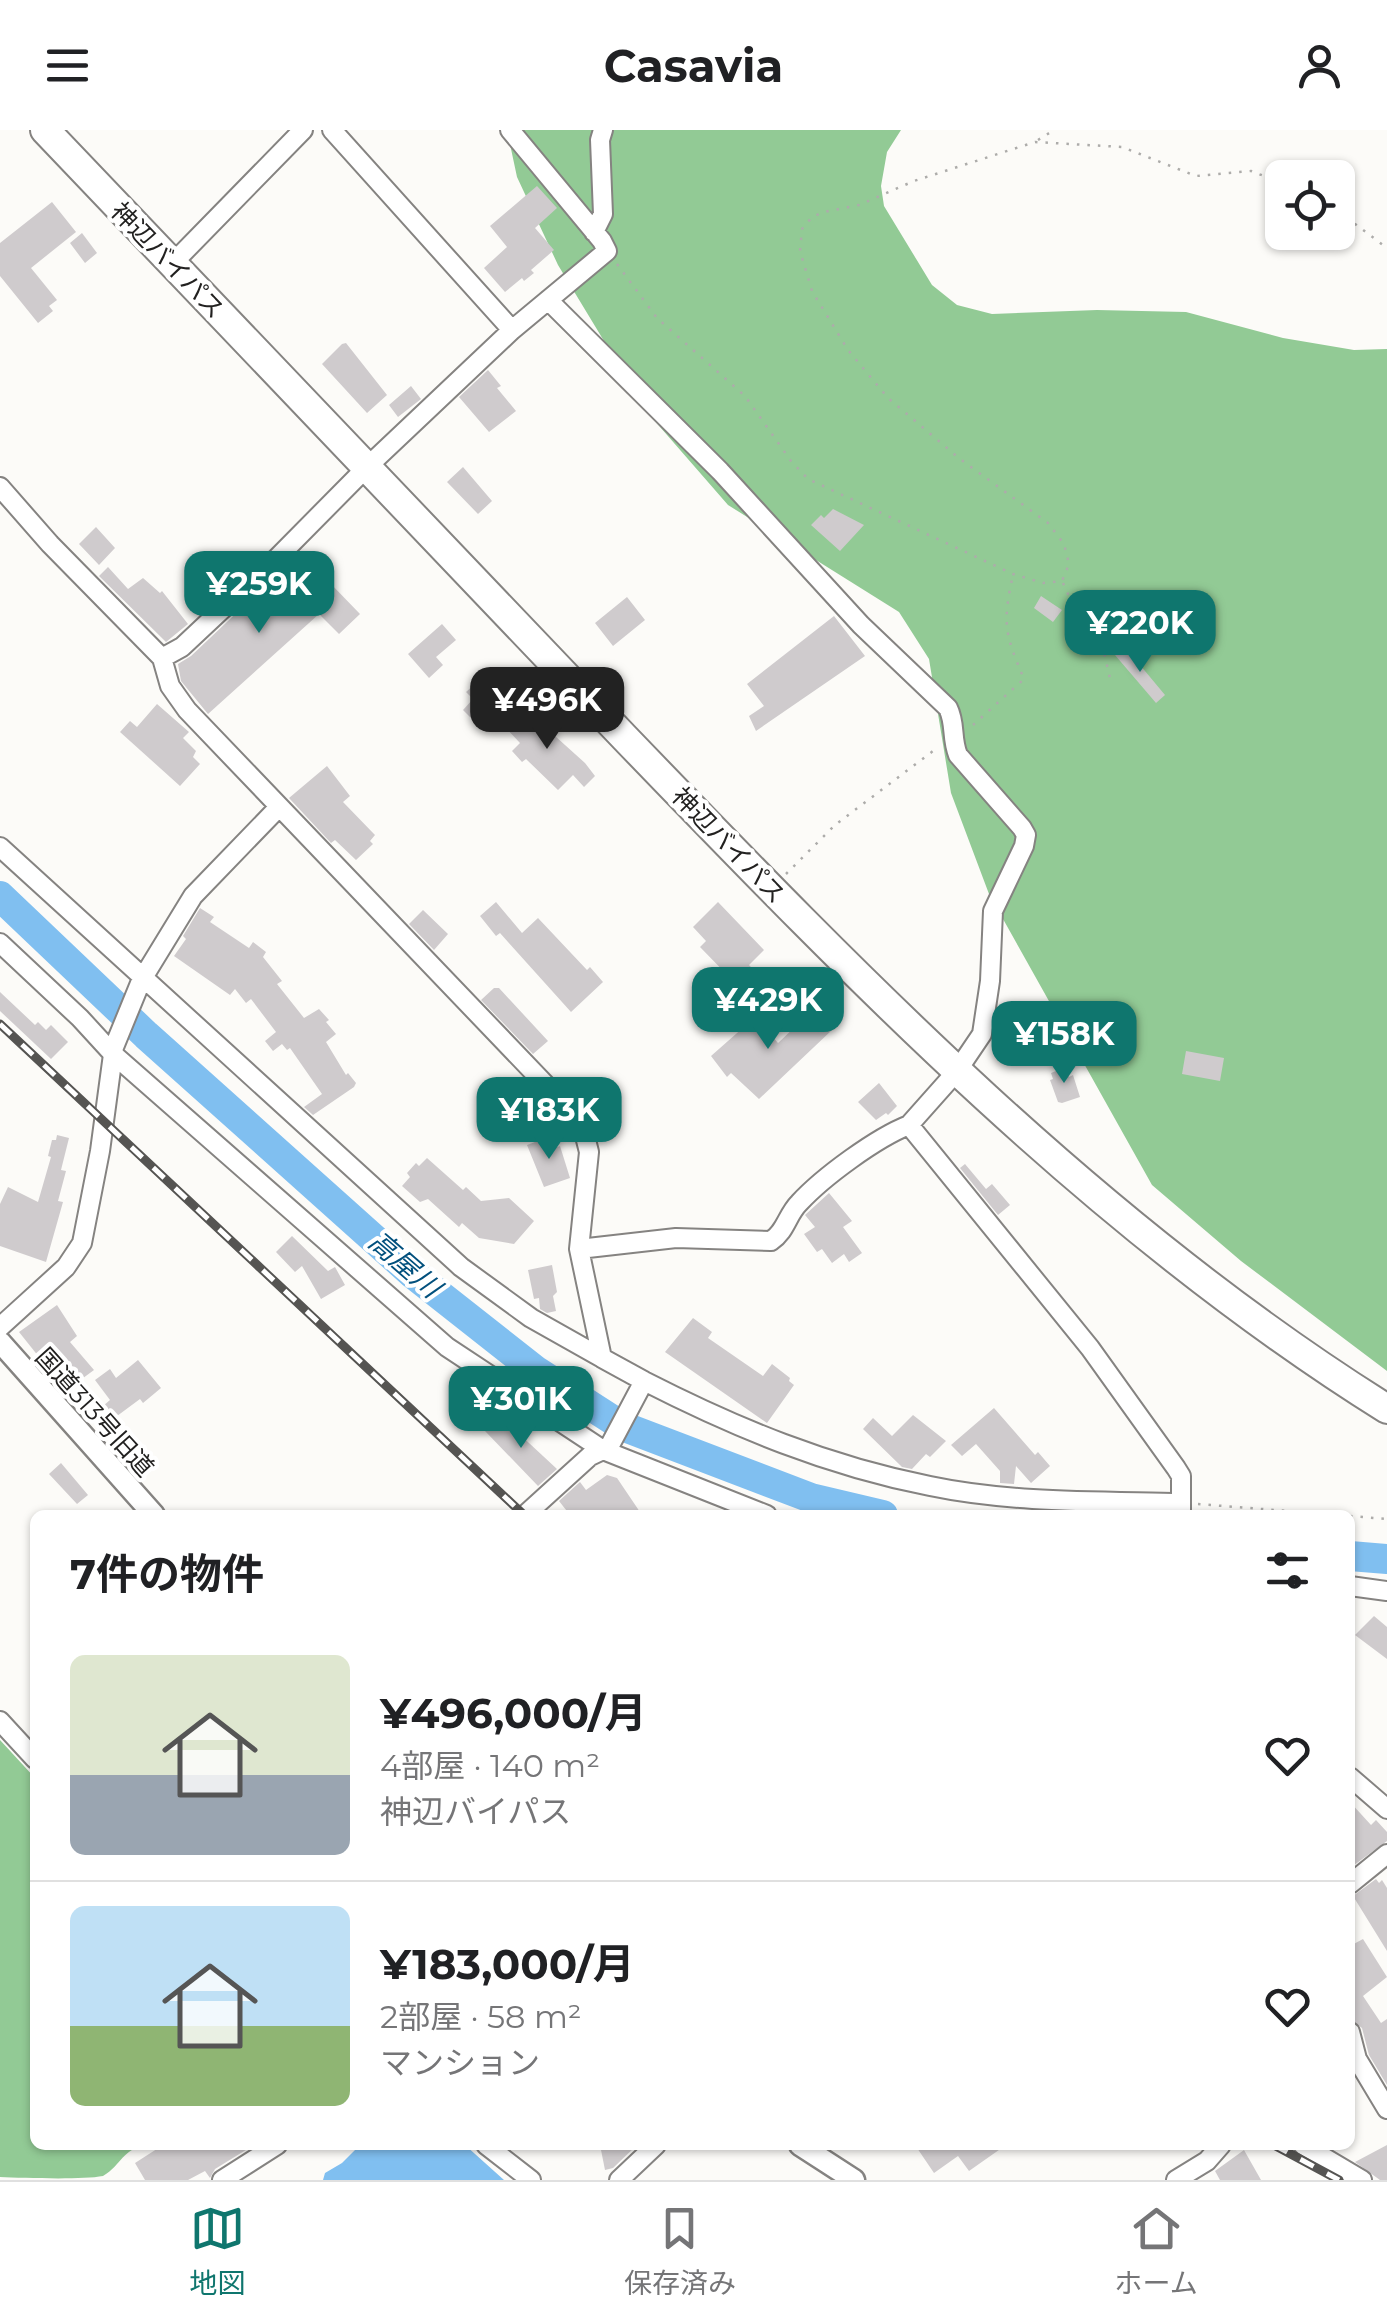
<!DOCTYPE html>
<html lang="ja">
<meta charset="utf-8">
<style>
body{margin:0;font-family:Montserrat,"Noto Sans JP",sans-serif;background:#f2f2f2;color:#202124;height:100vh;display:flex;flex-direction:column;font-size:38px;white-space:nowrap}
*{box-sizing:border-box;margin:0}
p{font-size:32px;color:#757577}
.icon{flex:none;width:55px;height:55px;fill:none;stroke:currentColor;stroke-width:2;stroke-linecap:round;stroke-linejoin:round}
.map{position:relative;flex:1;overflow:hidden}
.panel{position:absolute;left:30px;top:1380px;width:1325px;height:640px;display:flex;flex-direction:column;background:#fff;border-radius:15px;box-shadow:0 2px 8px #0004}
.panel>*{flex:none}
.buttons{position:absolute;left:1265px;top:30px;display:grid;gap:20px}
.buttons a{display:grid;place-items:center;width:90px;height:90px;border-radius:15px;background:#fff;box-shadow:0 2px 8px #0004;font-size:50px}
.price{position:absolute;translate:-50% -85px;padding:0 22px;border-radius:20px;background:#0f766e;color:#fff;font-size:32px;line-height:65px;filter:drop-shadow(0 2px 5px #0008)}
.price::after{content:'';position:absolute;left:50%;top:60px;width:30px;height:22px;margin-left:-15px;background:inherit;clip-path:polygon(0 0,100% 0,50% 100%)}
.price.current{background:#222;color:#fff}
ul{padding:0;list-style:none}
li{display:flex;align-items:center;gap:30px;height:250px;padding:0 40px}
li+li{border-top:2px solid #e0e0e0}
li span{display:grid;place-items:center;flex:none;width:280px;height:200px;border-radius:15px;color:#555}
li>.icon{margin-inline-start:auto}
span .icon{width:120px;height:120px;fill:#fffc;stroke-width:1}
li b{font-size:42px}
h2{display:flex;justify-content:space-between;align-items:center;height:120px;padding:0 40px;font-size:42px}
header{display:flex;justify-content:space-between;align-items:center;height:130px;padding:0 40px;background:#fff;font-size:45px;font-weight:700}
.menu{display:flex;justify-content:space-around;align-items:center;height:140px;border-top:2px solid #e0e0e0;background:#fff;font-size:28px;color:#757577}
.menu a{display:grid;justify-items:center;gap:5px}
.menu .current{color:#0f766e}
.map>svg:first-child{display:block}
.forest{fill:#92ca95}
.water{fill:#80bff0}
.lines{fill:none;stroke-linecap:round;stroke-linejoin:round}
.river{stroke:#80bff0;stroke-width:30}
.building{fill:#cfcbcd}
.minor-casing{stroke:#858381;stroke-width:22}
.tertiary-casing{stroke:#858381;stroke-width:25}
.trunk-casing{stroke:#858381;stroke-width:32}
.path{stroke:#adacaa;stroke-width:2.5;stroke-dasharray:2.5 8;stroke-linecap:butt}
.minor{stroke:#fff;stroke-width:18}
.tertiary{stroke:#fff;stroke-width:20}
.trunk{stroke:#fff;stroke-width:28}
.rail-casing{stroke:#555452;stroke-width:9}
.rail{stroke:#fff;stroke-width:5;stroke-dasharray:15;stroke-linecap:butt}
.labels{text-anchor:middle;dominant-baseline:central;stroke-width:8;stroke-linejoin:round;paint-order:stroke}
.street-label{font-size:25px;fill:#222120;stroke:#fff}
.water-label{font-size:28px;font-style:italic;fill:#02507d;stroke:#fff}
</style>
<header><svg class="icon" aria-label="menu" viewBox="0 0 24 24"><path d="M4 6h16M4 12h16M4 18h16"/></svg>Casavia<svg class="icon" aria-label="person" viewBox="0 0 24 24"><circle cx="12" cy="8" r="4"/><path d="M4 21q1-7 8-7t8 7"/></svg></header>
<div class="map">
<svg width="1387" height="2050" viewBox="0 0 1387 2050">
<rect width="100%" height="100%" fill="#fcfbf8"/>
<path class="forest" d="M507 0H901L887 22 881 56 884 76 932 155 957 175 992 184 1097 180 1186 182 1283 208 1354 220 1387 219V1241L1241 1131 1152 1055 989 764 951 663 929 529 899 482 728 375 647 282 558 135 517 47Z
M0 1610 35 1648V2015H148C121 2019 123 2034 103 2046 82 2050 24 2048 0 2047Z"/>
<path class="water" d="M360 2015H465L504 2050H323L325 2043 342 2033Z"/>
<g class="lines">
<path class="river" d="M0 766 146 905 413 1144 535 1240 622 1296 811 1368 883 1385
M1350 1426 1387 1429"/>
</g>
<path class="building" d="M537 56 557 78 535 98 554 120 531 140 534 143 524 151 522 148 505 162 484 138 507 117 490 96Z
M52 72 76 102 31 138 57 170 49 176 53 181 38 193 0 146V113Z
M82 103 97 123 85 133 70 113Z
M346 213 387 265 367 283 322 234 342 214Z
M488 240 501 256 497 258 516 281 489 302 459 267Z
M411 256 421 269 398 287 389 275Z
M463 337 492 371 478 384 447 352Z
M833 379 864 395 840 421 811 395 821 385 824 388Z
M96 397 115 418 99 435 79 414Z
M108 437 128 459 143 448 160 463 162 461 188 494 166 512 99 446Z
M283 439 293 449 298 447 316 467 330 453 360 484 339 504 319 484 208 584 181 551 178 534 191 526Z
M1041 466 1062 480 1053 492 1034 478Z
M627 467 645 490 613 516 595 493Z
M834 486 865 526 756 601 749 586 764 576 747 554Z
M442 494 456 510 436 527 443 535 429 548 408 524Z
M1125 517 1165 565 1156 573 1115 525Z
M476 553 506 582 489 599 476 586 472 589 463 580 473 569 466 562Z
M157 574 189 602 183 608 196 621 193 627 200 634 180 656 120 602 130 591 137 597Z
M525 579 585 633 595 646 584 657 573 645 558 660 526 629 522 632 512 621 520 613 506 598Z
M327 636 350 666 343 672 375 705 370 711 373 714 356 730 335 710 331 713 289 668Z
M496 772 522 803 538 788 587 840 590 837 603 852 571 882 500 803 496 806 480 786Z
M718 772 764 820 749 835 771 859 745 884 726 864 736 854 700 817 706 811 693 797Z
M200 778 214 787 210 792 249 818 253 812 266 822 263 827 282 851 277 854 304 888 319 879 329 890 326 892 336 904 326 912 346 945 348 943 356 953 354 957 313 985 304 977 322 964 290 918 287 920 282 914 273 921 265 911 276 902 251 869 246 873 235 859 230 865 174 826 186 809 183 806Z
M423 780 448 804 434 820 409 794Z
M494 858H499L548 911 533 924 481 870Z
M0 862 35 895 38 892 46 900 51 895 68 912 51 929 0 881Z
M815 878 832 900 759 969 731 943 727 947 711 926 745 896 743 893 753 884 778 913Z
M1186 921 1224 928 1220 951 1182 944Z
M1066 937 1069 947 1073 945 1080 967 1062 973 1058 972 1050 950 1053 949 1051 943Z
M879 953 897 976 888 985 886 983 876 990 858 972Z
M57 1005 69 1008 61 1040 66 1041 58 1071 63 1072 46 1132 0 1116V1074L8 1057 38 1072 51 1027 48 1026 52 1010H56Z
M551 1006 555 1018 560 1016 570 1048 544 1057 527 1015Z
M427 1028 463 1060 466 1057 481 1071 509 1068 534 1091 514 1114 479 1108 462 1093 459 1097 428 1069 420 1072 402 1056 410 1047 407 1043 416 1033 419 1036Z
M965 1034 986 1059 992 1054 1010 1075 998 1085 960 1038Z
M829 1063 852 1091 843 1097 862 1123 849 1132 844 1124 832 1133 822 1119 817 1122 804 1104 815 1097 805 1085Z
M292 1106 328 1141 335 1137 345 1155 321 1169 302 1136 295 1142 276 1122Z
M552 1135 557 1162 553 1166 556 1181 547 1183 540 1179 539 1168 534 1169 528 1140Z
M57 1175 77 1206 70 1212 94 1240 75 1254 46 1221 39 1227 19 1202Z
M693 1188 712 1202 708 1208 763 1246 772 1234 790 1248 789 1251 794 1255 767 1293 665 1222Z
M138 1230 161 1258 143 1273 140 1269 113 1289 103 1276 110 1270 95 1250 110 1239 116 1248Z
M994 1278 1035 1325 1038 1322 1050 1336 1031 1353 1016 1336 1014 1354 1000 1353V1341L976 1314 962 1326 951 1315Z
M499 1285 557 1339 538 1356 485 1301Z
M913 1285 946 1311 930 1327 926 1324 912 1339 902 1337 863 1299 873 1288 892 1306Z
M61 1333 88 1365 77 1374 49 1344Z
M607 1345 617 1348 642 1385H570L559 1371 580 1352 586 1360Z
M1374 1486 1387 1497V1529L1355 1505Z
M1350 1672 1371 1695 1376 1690 1387 1702V1711L1350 1738Z
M1376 1749 1379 1753 1382 1750 1387 1758V1821L1353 1766Z
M1363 1809 1387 1847 1363 1866 1381 1893 1387 1889V1955L1369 1925 1362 1898 1350 1889V1816Z
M163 2015H254L215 2039 210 2048 205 2041 188 2050H145L135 2033Z
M600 2015H637L613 2038 605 2040Z
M915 2015H1006L969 2041 958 2026 934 2043Z
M1387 2015V2050H1380L1355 2032Z
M1244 2020 1261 2050H1220L1215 2041Z"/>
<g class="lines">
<g class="minor-casing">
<path id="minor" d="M332 0 512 200
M594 102 603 84 600 10 603 0
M172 134 303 0
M548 170 720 341 861 495 948 578C956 594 951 608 958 625L1022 698 1026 705 1024 716 993 781 990 851 982 904 957 941 909 995 1090 1218 1176 1338 1181 1346V1385
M0 357 50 414 162 528 170 556 187 580 565 975 584 1002 589 1022 579 1119 602 1228 644 1251 609 1317 590 1326 525 1385
M162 528 182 517 277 428 366 338 512 200 607 121 602 111 510 0
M0 717 461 1137 531 1188 602 1228
M0 813 80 888 113 924 447 1217 603 1320 767 1385
M579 1119 676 1108 771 1111C786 1101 787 1085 799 1073 823 1047 876 1008 909 995
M0 1197 66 1137 82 1113 100 1021 114 917 141 851 193 766 278 678
M644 1251C736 1298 828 1336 930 1356 1011 1373 1099 1371 1181 1373
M1350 1456 1387 1461
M0 1591 35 1629
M1350 1647 1387 1679
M1350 1754 1387 1724
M1350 1902 1357 1929 1387 1979
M486 2015 531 2050
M1303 2015 1362 2050
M222 2050 277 2015
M619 2050 656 2015
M1176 2050 1207 2031 1221 2015"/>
</g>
<g class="tertiary-casing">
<path id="tertiary" d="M0 1212 154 1385
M800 2015 854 2050"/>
</g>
<g class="trunk-casing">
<path id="trunk" d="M45 0C238 203 431 406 625 608 860 852 1099 1099 1387 1279"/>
</g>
<path class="path" d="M1038 10 1054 0
M1338 81 1387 118
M617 134 657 188 745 266 791 331 808 349 1013 444 1043 453 1062 451 1069 434 1064 414 1048 393 960 329 888 268 848 220 812 161 800 121 802 99 812 87 824 82 859 75 914 51 1035 12 1122 17 1196 46 1251 41 1282 53
M1063 453 1068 464 1100 504 1111 553
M973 595 1024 549C1005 504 1002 494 1013 445
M786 744 835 695 937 618
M1198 1374 1339 1385
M1350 1386 1387 1389"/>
<use href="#minor" class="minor"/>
<use href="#tertiary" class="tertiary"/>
<use href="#trunk" class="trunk"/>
<g class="rail-casing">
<path id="rail" d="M0 894 524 1385
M1274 2015 1339 2050"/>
</g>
<use href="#rail" class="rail"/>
</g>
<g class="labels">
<g class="street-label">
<text transform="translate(168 130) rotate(46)">神辺バイパス</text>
<text transform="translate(729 715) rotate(46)">神辺バイパス</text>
<text transform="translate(95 1282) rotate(48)">国道313号旧道</text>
</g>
<g class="water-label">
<text transform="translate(405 1134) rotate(41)">高屋川</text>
</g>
</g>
</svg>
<div class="buttons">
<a><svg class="icon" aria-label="locate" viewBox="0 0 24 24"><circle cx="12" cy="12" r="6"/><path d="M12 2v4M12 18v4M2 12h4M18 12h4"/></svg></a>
</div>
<b class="price" style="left:259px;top:506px">¥259K</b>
<b class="price" style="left:1140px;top:545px">¥220K</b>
<b class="price current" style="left:547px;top:622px">¥496K</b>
<b class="price" style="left:768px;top:922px">¥429K</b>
<b class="price" style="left:1064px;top:956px">¥158K</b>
<b class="price" style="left:549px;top:1032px">¥183K</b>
<b class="price" style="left:521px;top:1321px">¥301K</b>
<section class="panel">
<h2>7件の物件<svg class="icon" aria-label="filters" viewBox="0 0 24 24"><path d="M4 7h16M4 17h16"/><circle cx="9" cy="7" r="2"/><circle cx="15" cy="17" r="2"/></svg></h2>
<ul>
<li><span style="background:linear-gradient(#dfe7d0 60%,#9aa5b1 0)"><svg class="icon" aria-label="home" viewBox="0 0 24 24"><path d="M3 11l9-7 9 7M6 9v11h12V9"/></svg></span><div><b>¥496,000/月</b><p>4部屋 · 140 m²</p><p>神辺バイパス</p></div><svg class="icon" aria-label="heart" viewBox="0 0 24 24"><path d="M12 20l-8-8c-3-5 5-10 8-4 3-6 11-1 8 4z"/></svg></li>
<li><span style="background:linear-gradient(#bfe0f5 60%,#8fb573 0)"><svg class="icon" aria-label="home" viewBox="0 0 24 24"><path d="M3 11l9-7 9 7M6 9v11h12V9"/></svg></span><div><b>¥183,000/月</b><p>2部屋 · 58 m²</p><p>マンション</p></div><svg class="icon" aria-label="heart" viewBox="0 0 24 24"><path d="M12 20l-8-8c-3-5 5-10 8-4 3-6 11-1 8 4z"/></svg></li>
</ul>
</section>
</div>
<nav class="menu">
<a class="current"><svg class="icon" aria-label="map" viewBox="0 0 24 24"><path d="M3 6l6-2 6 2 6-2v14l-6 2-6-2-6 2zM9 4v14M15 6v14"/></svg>地図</a>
<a><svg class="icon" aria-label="saved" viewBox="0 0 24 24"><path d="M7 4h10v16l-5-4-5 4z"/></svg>保存済み</a>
<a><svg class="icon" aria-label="home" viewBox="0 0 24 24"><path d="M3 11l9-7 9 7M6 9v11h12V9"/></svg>ホーム</a>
</nav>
